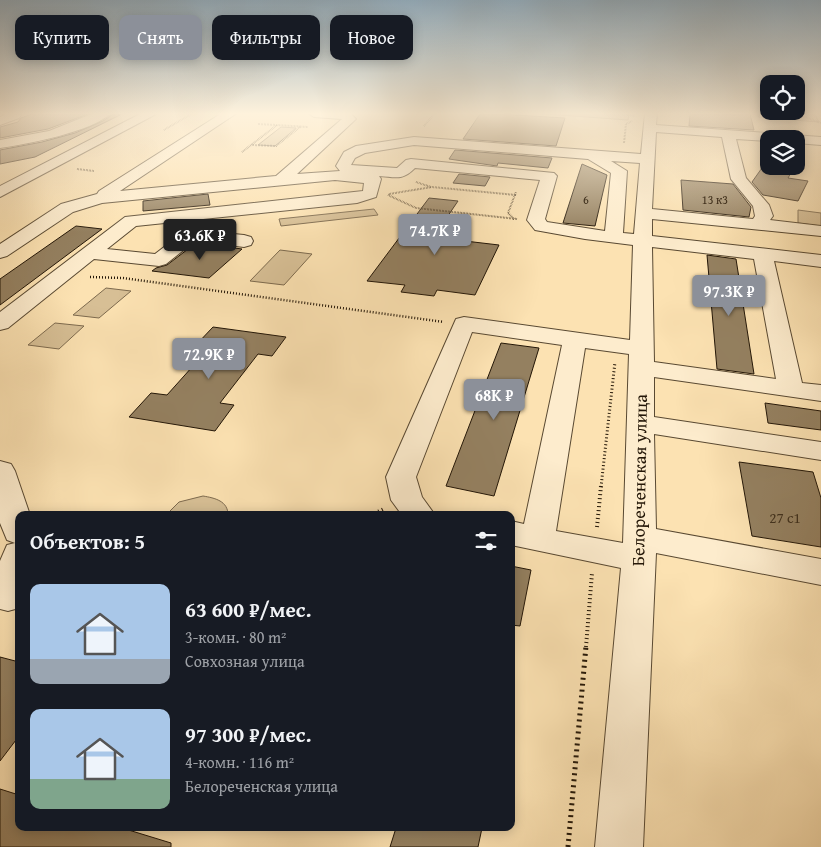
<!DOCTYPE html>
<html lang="ru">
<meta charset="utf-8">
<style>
body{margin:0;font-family:"Gentium Book Plus",serif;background:#242831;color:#f1f3f6;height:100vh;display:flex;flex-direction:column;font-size:19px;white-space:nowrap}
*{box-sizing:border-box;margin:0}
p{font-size:16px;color:#9ea1a6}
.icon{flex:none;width:28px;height:28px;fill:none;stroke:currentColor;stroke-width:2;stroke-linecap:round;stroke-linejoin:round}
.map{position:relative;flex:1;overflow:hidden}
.side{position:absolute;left:15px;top:511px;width:500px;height:320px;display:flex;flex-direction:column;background:#171b24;border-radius:10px;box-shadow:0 2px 12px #0003}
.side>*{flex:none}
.banner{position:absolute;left:15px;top:15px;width:500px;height:45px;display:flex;gap:10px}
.buttons{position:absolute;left:760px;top:75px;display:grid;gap:10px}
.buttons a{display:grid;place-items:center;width:45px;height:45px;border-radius:10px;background:#171b24;box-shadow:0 2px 12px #0003;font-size:25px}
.price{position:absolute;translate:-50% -42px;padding:0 11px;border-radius:5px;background:#8c9099;color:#fff;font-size:16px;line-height:32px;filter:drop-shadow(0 1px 2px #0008)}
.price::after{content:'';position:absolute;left:50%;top:30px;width:15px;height:11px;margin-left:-8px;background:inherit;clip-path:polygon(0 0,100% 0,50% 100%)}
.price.selected{background:#222;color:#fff}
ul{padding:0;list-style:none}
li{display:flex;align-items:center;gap:15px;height:125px;padding:0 15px}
li span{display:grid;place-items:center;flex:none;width:140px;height:100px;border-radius:10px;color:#555}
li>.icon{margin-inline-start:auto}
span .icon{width:60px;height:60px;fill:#fffc;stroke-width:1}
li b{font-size:21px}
h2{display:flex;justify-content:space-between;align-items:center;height:60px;padding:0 15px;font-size:21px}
.chip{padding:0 18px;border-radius:10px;background:#171b24;box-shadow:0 2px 12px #0003;font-size:18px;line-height:45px}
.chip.selected{background:#8c9099;color:#fff}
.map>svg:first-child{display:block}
.green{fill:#d7bf95;stroke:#7d6a4e}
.building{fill:#948060;stroke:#231607}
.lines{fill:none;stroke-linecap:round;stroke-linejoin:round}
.minor-casing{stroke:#594932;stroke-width:2}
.path-far4{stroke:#231607;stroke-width:2;stroke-dasharray:0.5 1;stroke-linecap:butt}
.path-far3{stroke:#231607;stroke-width:2.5;stroke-dasharray:1 2;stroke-linecap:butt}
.path-far2{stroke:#231607;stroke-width:3;stroke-dasharray:1 2.5;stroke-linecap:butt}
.path-far1{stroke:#231607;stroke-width:4;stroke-dasharray:1 3;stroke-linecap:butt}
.path{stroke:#231607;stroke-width:5;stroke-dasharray:2 4;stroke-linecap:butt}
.minor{fill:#fdeccd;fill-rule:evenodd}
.labels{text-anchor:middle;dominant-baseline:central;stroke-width:4;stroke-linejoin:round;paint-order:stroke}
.far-number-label{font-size:12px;fill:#3f301d}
.number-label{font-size:15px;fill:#3f301d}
.street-label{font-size:18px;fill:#231607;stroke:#fdeccd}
</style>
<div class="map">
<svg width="821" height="847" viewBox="0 0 821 847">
<rect width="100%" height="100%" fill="#fce2b2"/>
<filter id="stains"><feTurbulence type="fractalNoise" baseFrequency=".004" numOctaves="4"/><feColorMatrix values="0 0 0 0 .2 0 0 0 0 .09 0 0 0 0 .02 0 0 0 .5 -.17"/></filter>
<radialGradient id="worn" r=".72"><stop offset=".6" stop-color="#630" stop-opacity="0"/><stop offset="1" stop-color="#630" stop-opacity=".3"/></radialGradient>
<path class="green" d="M532 113H629L628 120Z
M814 113 819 122 758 117 757 113Z
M281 127 296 128 275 146 258 145Z
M374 209 378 215 281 226 279 219Z
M798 210 821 213V226L798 223Z
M280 250 312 254 284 285 250 281Z
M106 288 131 291 99 318 73 315Z
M55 323 84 326 59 349 28 345Z
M203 496C215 498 228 501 228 515H166L179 502Z"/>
<path class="building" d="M32 114H88L48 129 0 138V127L18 122 21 118Z
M113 114H122L35 157 0 164V150L42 142 75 133 103 121Z
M480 114H498L565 118 556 146 463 139Z
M690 114H750L754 130 689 126Z
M455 150 552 158 548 168 498 163 497 166 449 159Z
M769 158V166H795L788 178 808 181 798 201 763 195 752 182Z
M582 164 607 175 595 226 563 223Z
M459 174 490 177 485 186 453 183Z
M681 180 733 184 751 207 749 217 683 210Z
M208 194 210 205 143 211V201Z
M429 198 458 201 437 232 468 236 465 241 499 245 475 295 437 290 434 296 401 292 405 285 367 281Z
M76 226 102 229 0 305V279Z
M196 243 242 249 209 278 152 271 156 268 167 265Z
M707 255 736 259 754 374 717 369Z
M213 327 286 337 272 356 258 354 220 403 234 405 215 431 129 417 151 393 167 395 210 347 196 345Z
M501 343 539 348 494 496 446 486Z
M765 403 821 411V430L768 423Z
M739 462 813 472 821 498V547L752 536Z
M511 566 531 570 520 626 511 625Z
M0 657 19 662V736L0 761Z
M0 789 19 795V828H122L171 843V847H0Z
M396 828H482L478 847H390Z"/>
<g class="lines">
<g class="minor-casing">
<path id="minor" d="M8 113 21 115 19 118 0 125V117Z
M94 113H111C92 132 27 144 0 148V140L49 131Z
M142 113H158L0 197V186Z
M222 113H237L120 191 276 176 342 119 314 117 308 113H350L356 119 297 174 340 171 336 166 344 152 356 146 414 137 641 154 645 113H657L656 125 821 137V145L796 143V139H769V141L736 139 746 178 769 205 773 216 770 220 821 226V236L652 219V236L821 255V267L774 261 802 383 821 385V401L654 377V417L821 442V460L654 434 656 529 821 559V585L656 553 643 847H595L621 568 511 545V521L524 524 562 345 472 332 416 477 422 497 435 515H402L391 500 386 477 456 319 464 317 630 340 633 245 585 239 535 230 527 220 540 180 415 168C402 181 396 177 379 176L381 179 376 197 357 203 136 226 107 249 155 254 185 231 191 230 244 235 251 237 253 241 251 245 244 247 195 241 166 264 159 266 94 259 8 328 0 330V312L125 217 363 191 364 183 335 180 102 203 73 212 7 256 0 258V244L61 204 97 194 99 191ZM656 132 722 137 731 179 753 206 755 216 753 219 652 209ZM414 145 588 159 611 173 605 231 547 222 545 219 557 176 554 173 411 159 406 160 397 168 351 165 355 158 365 153ZM611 161 640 163 634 234 623 233 627 171ZM652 247 754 259 776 379 654 362ZM585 348 629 354 623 543 556 531Z
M0 461 11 464 15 471 30 515H19V608L8 611 0 609V561L7 545 15 543 7 540 0 523Z"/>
</g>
<path class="path-far4" d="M617 113 635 116
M795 113 821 123
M258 124 277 125
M424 126 435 113
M164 130 193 113
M624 143 626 124 632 121
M252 145 276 146 300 127
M242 152 277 125 308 127
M77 169 94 171
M416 182 431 187
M389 194 432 187 516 195
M388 195 416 208 517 219
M514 219 508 213 516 192"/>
<path class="path-far3" d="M90 277 123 278 444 322"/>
<path class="path-far2" d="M601 487 615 362"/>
<path class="path-far1" d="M371 515 384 509
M597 527 601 486
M586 647 592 573"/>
<path class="path" d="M568 847 586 646"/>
<use href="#minor" class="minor"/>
</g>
<linearGradient id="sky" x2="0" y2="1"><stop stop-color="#92abbb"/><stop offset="0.49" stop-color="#fef2dc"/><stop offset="1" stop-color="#fef2dc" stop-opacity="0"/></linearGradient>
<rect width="821" height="232" fill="url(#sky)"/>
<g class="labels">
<g class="far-number-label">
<text x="586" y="199">6</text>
<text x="715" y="199">13 к3</text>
</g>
<g class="number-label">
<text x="785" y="517">27 с1</text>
</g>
<g class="street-label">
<text transform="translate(639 480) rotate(-89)">Белореченская улица</text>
</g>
</g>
<rect width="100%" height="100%" filter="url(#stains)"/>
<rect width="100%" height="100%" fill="url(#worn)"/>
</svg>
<div class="buttons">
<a><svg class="icon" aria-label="locate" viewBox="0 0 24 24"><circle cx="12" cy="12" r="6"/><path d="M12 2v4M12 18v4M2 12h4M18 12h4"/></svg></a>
<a><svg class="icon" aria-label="layers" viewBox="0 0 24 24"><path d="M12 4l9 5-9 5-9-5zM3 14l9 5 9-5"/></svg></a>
</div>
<b class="price" style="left:435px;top:256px">74.7K ₽</b>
<b class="price selected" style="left:200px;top:261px">63.6K ₽</b>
<b class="price" style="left:729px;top:317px">97.3K ₽</b>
<b class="price" style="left:209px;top:380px">72.9K ₽</b>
<b class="price" style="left:494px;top:421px">68K ₽</b>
<div class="banner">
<a class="chip">Купить</a>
<a class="chip selected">Снять</a>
<a class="chip">Фильтры</a>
<a class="chip">Новое</a>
</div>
<section class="side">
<h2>Объектов: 5<svg class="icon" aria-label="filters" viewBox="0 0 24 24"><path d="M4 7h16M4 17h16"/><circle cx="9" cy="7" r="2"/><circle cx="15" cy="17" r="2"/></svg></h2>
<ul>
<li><span style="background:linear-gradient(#a9c7e8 75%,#9aa5b1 0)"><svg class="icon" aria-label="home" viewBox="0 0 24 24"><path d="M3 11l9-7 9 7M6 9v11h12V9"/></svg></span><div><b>63 600 ₽/мес.</b><p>3-комн. · 80 m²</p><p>Совхозная улица</p></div></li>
<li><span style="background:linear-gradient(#a9c7e8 70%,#7fa58c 0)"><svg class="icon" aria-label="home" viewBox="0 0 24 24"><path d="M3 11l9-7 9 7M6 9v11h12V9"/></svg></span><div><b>97 300 ₽/мес.</b><p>4-комн. · 116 m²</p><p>Белореченская улица</p></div></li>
</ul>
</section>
</div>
